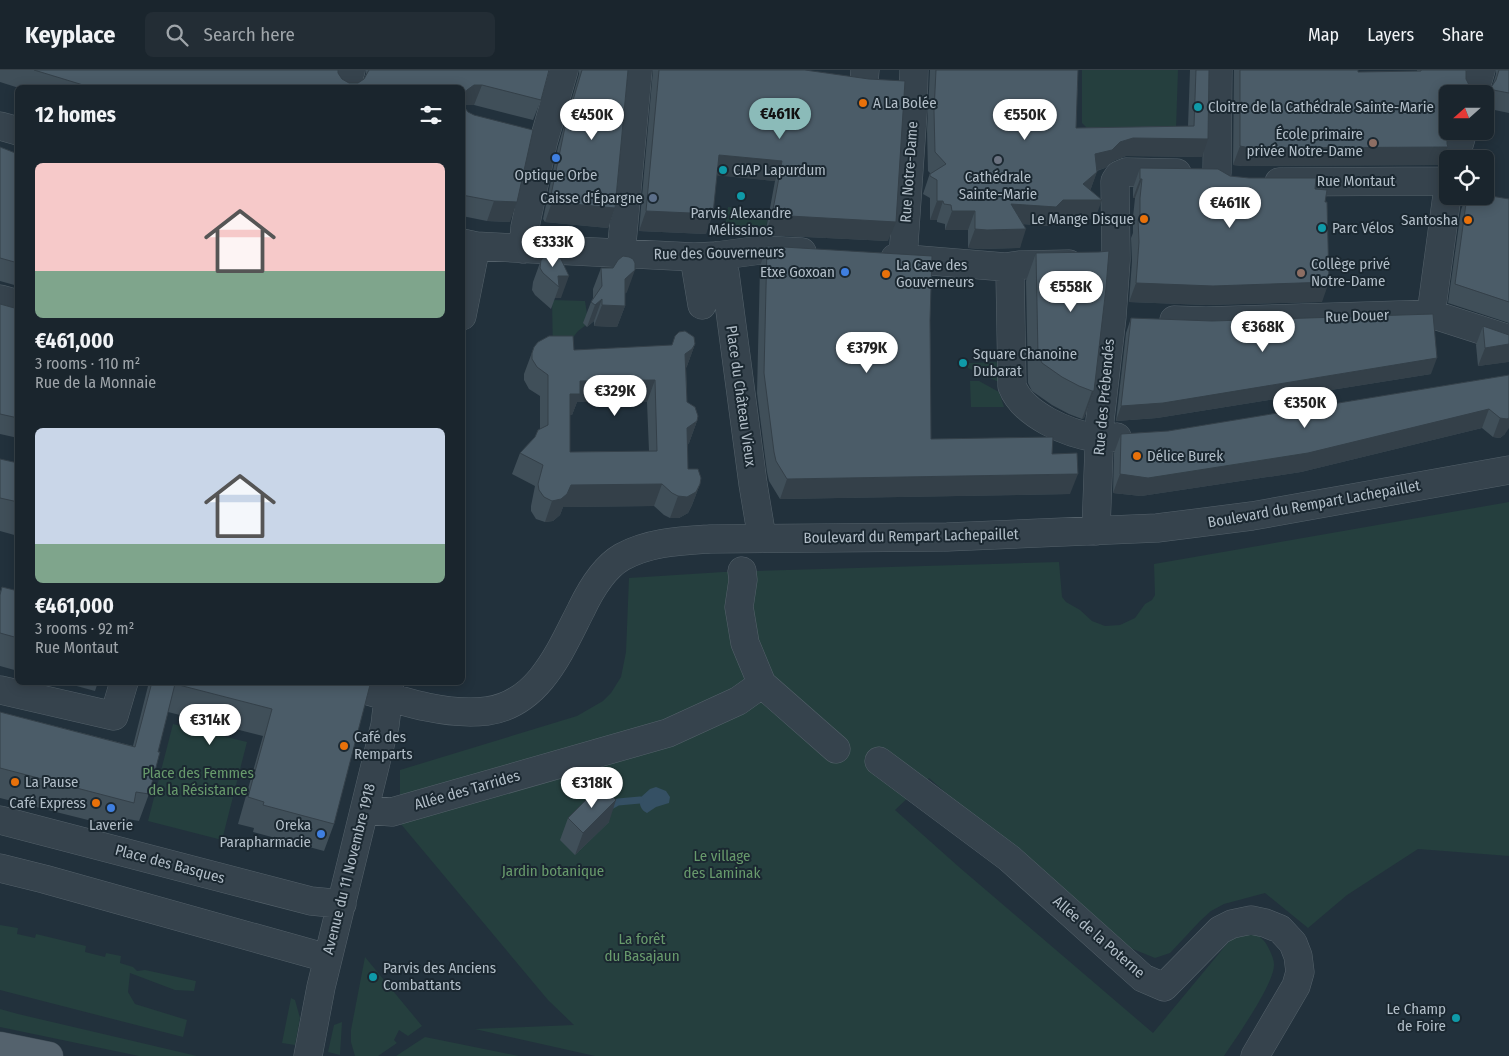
<!DOCTYPE html>
<meta charset="utf-8">
<style>
body{margin:0;font-family:"Fira Sans Condensed",sans-serif;background:#232d35;color:#f1f3f6;height:100vh;display:flex;flex-direction:column;font-size:19px;white-space:nowrap}
*{box-sizing:border-box;margin:0}
p{font-size:16px;color:#9fa5aa}
.icon{flex:none;width:28px;height:28px;fill:none;stroke:currentColor;stroke-width:2;stroke-linecap:round;stroke-linejoin:round}
.map{position:relative;flex:1;overflow:hidden}
.sheet{position:absolute;left:15px;top:15px;width:450px;height:600px;display:flex;flex-direction:column;background:#1a252d;border-radius:8px;box-shadow:0 2px 12px #0003,0 0 0 1px #384249}
.sheet>*{flex:none}
.needle{width:32px;rotate:249deg}
.controls{position:absolute;left:1439px;top:15px;display:grid;gap:10px}
.controls a{display:grid;place-items:center;width:55px;height:55px;border-radius:8px;background:#1a252d;box-shadow:0 2px 12px #0003,0 0 0 1px #384249;font-size:25px}
.price{position:absolute;translate:-50% -42px;padding:0 11px;border-radius:18px;background:#fff;color:#222;font-size:16px;line-height:32px;filter:drop-shadow(0 1px 2px #0008)}
.price::after{content:'';position:absolute;left:50%;top:30px;width:15px;height:11px;margin-left:-8px;background:inherit;clip-path:polygon(0 0,100% 0,50% 100%)}
.price.on{background:#8bbbb9;color:#111}
ul{padding:0;list-style:none}
li{display:grid;align-content:center;gap:10px;height:265px;padding:0 20px}
li span{display:grid;place-items:center;height:155px;border-radius:8px;color:#555}
li>.icon{margin-inline-start:auto}
span .icon{width:90px;height:90px;fill:#fffc;stroke-width:1}
li b{font-size:21px}
h2{display:flex;justify-content:space-between;align-items:center;height:60px;padding:0 20px;font-size:21px}
header{display:flex;align-items:center;gap:30px;box-sizing:border-box;height:70px;padding:0 25px;background:#1a252d;border-bottom:1px solid #384249}
header strong{font-size:24px}
nav{display:flex;gap:28px;margin-inline-start:auto;font-size:18px}
.search{width:350px;height:45px;background:#232d35;display:flex;align-items:center;gap:12px;box-sizing:border-box;padding:0 18px;border-radius:8px;color:#9fa5aa;font-size:19px}
.map>svg:first-child{display:block}
.green{fill:#253f3e}
.water{fill:#355064}
.lines{fill:none;stroke-linecap:round;stroke-linejoin:round}
.stream{stroke:#355064;stroke-width:7}
.minor-casing{stroke:#54616a;stroke-width:29}
.major-casing{stroke:#3f4c55;stroke-width:29}
.minor{stroke:#36434d;stroke-width:28}
.major{stroke:#54626d;stroke-width:28}
.wall{fill:#404f59;fill-rule:evenodd}
.shaded-wall{fill:#344049}
.building{fill:#4b5c68;stroke:#344049;fill-rule:evenodd}
.food-dot{fill:#e8710a;stroke:#1b2831;stroke-width:2}
.culture-dot{fill:#0f9aa8;stroke:#1b2831;stroke-width:2}
.education-dot{fill:#8d6e63;stroke:#1b2831;stroke-width:2}
.shop-dot{fill:#3f7fe0;stroke:#1b2831;stroke-width:2}
.worship-dot{fill:#6b7280;stroke:#1b2831;stroke-width:2}
.service-dot{fill:#5c6f8a;stroke:#1b2831;stroke-width:2}
.labels{text-anchor:middle;dominant-baseline:central;stroke-width:4;stroke-linejoin:round;paint-order:stroke}
.poi-label{font-size:15px;fill:#b2bec8;stroke:#1b2831;text-anchor:start}
.street-label{font-size:15px;fill:#b2bec8;stroke:#1b2831}
.park-label{font-size:15px;fill:#689a6c;stroke:#1b2831}
</style>
<header>
<strong>Keyplace</strong>
<div class="search"><svg class="icon" aria-label="search" viewBox="0 0 24 24"><circle cx="10" cy="10" r="6"/><path d="M15 15l6 6"/></svg>Search here</div>
<nav><a>Map</a><a>Layers</a><a>Share</a></nav>
</header>
<div class="map">
<svg width="1509" height="986" viewBox="0 0 1509 986">
<rect width="100%" height="100%" fill="#22313c"/>
<path class="green" d="M1082 0H1178L1176 59 1090 61 1082 53Z
M728 137 769 141 764 168 724 165Z
M552 230 585 231 587 244 586 255 578 261 567 275 553 284Z
M1000 292 1001 313 968 298V293Z
M970 311H979L999 322 1004 337H971Z
M1509 432V786L1418 779 1347 825 1308 858 1265 823 1224 834 1211 841 1200 851 1170 883 1155 888 1128 877 1011 780 929 708 895 740 959 797 1153 963 1226 875C1234 867 1243 858 1255 864 1261 867 1265 871 1268 877 1271 883 1274 889 1274 895 1274 914 1236 968 1224 986H595L475 959 574 955 548 930 400 753V700L577 646 603 631 611 623 621 607 626 582 629 508 723 502 1059 492 1062 527 1066 532 1080 540 1092 551 1105 556 1120 555 1135 548 1145 534 1152 530 1155 525 1154 494Z
M173 654 247 672 222 770 148 751Z
M0 855 18 858 17 864 35 868 36 864 86 876 85 882 105 887 106 883 121 886 120 893 133 897 137 901 145 900 196 911 194 921 175 920 130 903 128 922 135 934 187 950 183 967 0 920Z
M365 887 422 956 408 966 399 960 394 970 397 973 378 986H355L351 972V960Z
M291 928 295 930 300 948 295 975 282 973Z
M0 939 18 944 197 986H139L0 957Z
M342 952 340 985 328 982 334 955Z
M425 967 519 986H396Z"/>
<path class="water" d="M656 717 666 721 670 727 669 733 656 737 647 743C641 740 639 735 640 728L650 719Z"/>
<g class="lines">
<path class="stream" d="M609 737 618 732 640 730"/>
<g class="minor-casing">
<path id="minor" d="M864 13 865 0
M346 18 351 0
M1474 24 1481 0
M0 56 18 61
M1455 89 1463 61
M1217 103 1218 0
M1279 112 1448 111
M462 173 476 176 694 187 716 186 761 180 802 182
M523 179 525 157 543 73 564 0
M621 184 638 0
M716 186 725 203 753 414 762 468
M694 187 702 235
M895 188 1005 197 1019 195 1069 194
M903 188 913 41 914 0
M1005 197 1010 204 1012 316C1023 345 1068 364 1097 368 1103 369 1110 368 1117 367
M0 229 18 234
M1431 244 1448 118
M462 246 476 176
M1174 250 1206 251 1431 244 1509 269
M1096 461 1100 350 1112 247 1116 190 1115 111 1119 105 1126 102 1177 103
M742 501 743 510 739 537 745 573 762 614 836 679
M339 612C385 625 439 647 487 641 539 634 560 581 581 540 590 521 603 498 622 487 650 472 679 471 710 469L947 467 1157 458 1252 446 1509 400
M0 620 114 646 124 612
M879 691 1009 788 1143 908 1164 917 1220 860 1232 854 1251 850 1265 853 1280 859 1293 873 1298 886 1300 902 1296 916 1255 986
M365 740 392 742 668 663 738 631 762 614
M0 750 311 831 342 834
M0 798 44 809 327 888
M308 986 321 917 385 655 390 612"/>
</g>
<g class="major-casing">
<path id="major" d="M0 976 49 986"/>
</g>
<use href="#minor" class="minor"/>
<use href="#major" class="major"/>
</g>
<path class="wall" d="M0 0H338V3L342 9 349 13H358L364 9 366 4V0H549L541 30 533 50 474 35H466L464 36 510 152 487 151 462 146V18H19L0 12Z
M579 0H628L615 138 608 158 545 152 543 149 558 77 579 4Z
M653 0H805L888 171 765 165 775 111 717 105 706 164 639 161Z
M930 0H1078L1076 58 1188 56 1190 0H1209L1202 87 1126 86 1113 91 1105 98 1097 101 1090 121 1095 149H1056L1049 156 1023 154 1020 178 980 179 968 178V160H945V154L937 152V150H930V128L923 124 930 103 928 101 927 60Z
M1234 0H1358V2L1417 1V0H1466L1448 24 1447 74 1448 77 1441 95 1243 96 1233 95Z
M1496 0H1509V43L1485 38V26L1488 19 1492 16 1493 14 1496 4Z
M0 77 18 84V216L0 211Z
M1140 98 1230 106 1315 119 1325 132 1322 232 1206 235 1129 232 1132 191 1131 168 1133 163V147L1135 128H1133V118Z
M1466 126H1485L1509 129V253L1448 233 1461 140Z
M767 176 930 250 931 369 1052 384 1070 424 780 429 769 411 767 402 757 323 760 196Z
M1036 183 1094 321 1084 348 1082 349 1069 344 1052 335 1032 321 1028 313 1026 211Z
M560 187 561 228H555L551 239 535 225 532 220 533 212 541 190Z
M601 198 627 222 625 223V236L617 257 594 256V251L587 257 583 253 591 232 593 228V219Z
M0 234 18 239V368L0 364Z
M1131 248 1431 304 1157 348 1116 351 1126 263Z
M1483 256 1507 292 1478 296 1476 275Z
M695 274 687 296 686 298 687 332 697 351 689 373 688 374V399L700 414 692 435 688 443 679 448H670L664 445 654 436 563 437 560 445 553 451 545 452 536 449 531 441V436L535 416 512 404 520 383 535 367 540 359V326L529 319 524 310V304L534 277 574 280ZM577 332H647L649 381 570 382V345H572Z
M1509 305 1505 364 1500 368 1493 367 1482 358 1301 402 1141 426 1113 423 1114 383 1121 364 1168 361Z
M0 389 18 393V466L0 461Z
M2 517 18 521V601L0 596V522Z
M62 612H98L95 621Z
M149 612H360L334 754 324 781 253 762 254 758 238 754 263 666 168 642 158 682 149 724 139 751 128 749 124 759 0 728V642L133 676Z
M568 748 609 752 575 785 560 770Z"/>
<path class="shaded-wall" d="M474 15H482L474 35H466L462 38 463 26 467 20Z
M1133 68 1208 69 1202 87 1126 86 1113 91 1105 98 1088 103 1095 84 1120 72Z
M1240 76 1448 77 1441 95 1243 96 1233 95Z
M719 85 782 91 775 111 712 105Z
M1097 102 1090 121 1102 130 1095 149H1056L1049 156 1004 153 1011 134 1083 114Z
M1140 109H1142L1135 128H1133Z
M494 131 517 132 510 152 487 151Z
M937 131H943L937 150H930Z
M552 132 615 138 608 158 545 152Z
M646 141 713 144 706 164 639 161Z
M952 141H975L968 160H945Z
M772 145 896 152 888 171 765 165Z
M975 159H1026L1020 178 980 179 968 178Z
M635 200 627 222 618 230 625 209Z
M558 206H569L561 228H555L559 217Z
M1329 212 1322 232 1206 235 1129 232 1136 213Z
M602 229 594 251 587 257 595 235Z
M602 235 625 236 617 257 594 256Z
M695 274 687 296 684 301 685 284Z
M1509 274V292L1478 296 1485 278Z
M1437 288 1431 304 1157 348 1116 351 1121 336Z
M655 310 647 332H577L572 345H563L570 324 580 311Z
M1092 321H1094L1084 348 1082 349Z
M1489 339 1482 358 1301 402 1141 426 1113 423 1120 404Z
M1500 348H1509V358L1505 364 1500 368 1493 367Z
M697 351 689 373 679 379 687 358Z
M1078 404 1070 424 780 429 787 409Z
M662 414 654 436 563 437 560 445 553 451 545 452 552 431 571 415Z
M700 414 692 435 688 443 679 448H670L678 426Z
M616 730 609 752 575 785 583 763Z"/>
<path class="building" d="M34 0H338V3L342 9 349 13H358L364 9 369 0H549L541 30 482 15H474L467 20 463 26V35L468 42 474 45 533 60 517 132 494 131 462 125V18H93Z
M582 0H628L615 138 552 132 550 130 565 57Z
M659 0H805L869 9 905 11 896 152 772 145 782 91 719 85 713 144 646 141Z
M936 0H1078L1076 58 1194 56 1196 0H1209L1208 69 1133 68 1120 72 1112 80 1095 84 1097 102 1083 114 1102 130H1063L1056 137 1011 134 1026 159 987 160 975 159V141H952L951 135 944 134 943 131H937V110L930 106V104L946 94 935 82 934 41Z
M1240 0H1358V2L1421 1V0H1466V9L1469 15 1466 24H1448V61L1447 66V74L1448 77 1250 78 1240 76Z
M1499 0H1509V23L1488 19 1492 16 1496 10Z
M0 77 18 84V193L0 188Z
M1140 98 1218 99 1230 106 1249 108H1316L1315 119 1327 120 1325 132H1327L1329 212 1213 216 1136 213 1139 172 1138 149H1140V128L1142 109H1140Z
M1485 125 1509 129V232L1455 214 1467 126H1485Z
M767 176 932 186 930 250 931 369 1053 367 1052 384 1077 383 1078 404 787 409 776 391 774 382 764 303Z
M1109 181 1106 218 1094 321H1092L1079 316 1062 307 1042 293 1038 285 1036 183 1099 182Z
M548 184 560 187 569 206H558L559 217 543 203 540 198 541 190Z
M623 186 629 187 633 189 635 193V200L625 209V236L602 235V229L595 235 591 232 602 216 601 198H613L618 190Z
M0 234 18 239V348L0 344Z
M1433 244 1437 288 1163 333 1121 336 1131 248 1212 251Z
M1483 256 1509 265V274L1485 278Z
M685 261 694 267 695 274 692 279 685 284 687 332 695 337 698 346 697 351 687 358 688 399H698L701 408 700 414 696 422 687 427 678 426 672 423 662 414 571 415 567 424 561 429 552 431 544 427 539 420 538 414 543 395 520 383 535 367 538 360 548 355V305L537 297 532 289V283L534 277 538 272 549 266H573L574 280 672 275 675 266 679 262ZM655 310 657 381 570 382V324H580V311Z
M1509 305V348L1507 349 1500 348 1489 339 1308 383 1148 408 1120 404 1121 364 1168 361Z
M0 389 18 393V432L0 428Z
M2 517 18 521V568L0 563V525Z
M152 612H360L370 615 334 754 263 735 264 732 248 727 272 639 175 614 158 682H160L149 724 136 722 134 733 0 698V642L135 677Z
M601 715 616 730 583 763 568 748Z"/>
<g class="food-dot">
<circle cx="863" cy="33" r="5"/>
<circle cx="1144" cy="149" r="5"/>
<circle cx="1468" cy="150" r="5"/>
<circle cx="886" cy="204" r="5"/>
<circle cx="1137" cy="386" r="5"/>
<circle cx="344" cy="676" r="5"/>
<circle cx="15" cy="712" r="5"/>
<circle cx="96" cy="733" r="5"/>
</g>
<g class="culture-dot">
<circle cx="1198" cy="37" r="5"/>
<circle cx="723" cy="100" r="5"/>
<circle cx="741" cy="126" r="5"/>
<circle cx="1322" cy="158" r="5"/>
<circle cx="963" cy="293" r="5"/>
<circle cx="373" cy="907" r="5"/>
<circle cx="1456" cy="948" r="5"/>
</g>
<g class="education-dot">
<circle cx="1373" cy="73" r="5"/>
<circle cx="1301" cy="203" r="5"/>
</g>
<g class="shop-dot">
<circle cx="556" cy="88" r="5"/>
<circle cx="845" cy="202" r="5"/>
<circle cx="111" cy="738" r="5"/>
<circle cx="321" cy="764" r="5"/>
</g>
<circle class="worship-dot" cx="998" cy="90" r="5"/>
<circle class="service-dot" cx="653" cy="128" r="5"/>
<g class="labels">
<g class="poi-label">
<text x="873" y="33">A La Bolée</text>
<text x="1208" y="37">Cloitre de la Cathédrale Sainte-Marie</text>
<text x="1363" y="64" text-anchor="end">École primaire<tspan x="1363" dy="17">privée Notre-Dame</tspan></text>
<text x="733" y="100">CIAP Lapurdum</text>
<text x="556" y="105" text-anchor="middle">Optique Orbe</text>
<text x="998" y="107" text-anchor="middle">Cathédrale<tspan x="998" dy="17">Sainte-Marie</tspan></text>
<text x="643" y="128" text-anchor="end">Caisse d'Épargne</text>
<text x="741" y="143" text-anchor="middle">Parvis Alexandre<tspan x="741" dy="17">Mélissinos</tspan></text>
<text x="1134" y="149" text-anchor="end">Le Mange Disque</text>
<text x="1458" y="150" text-anchor="end">Santosha</text>
<text x="1332" y="158">Parc Vélos</text>
<text x="1311" y="194">Collège privé<tspan x="1311" dy="17">Notre-Dame</tspan></text>
<text x="896" y="195">La Cave des<tspan x="896" dy="17">Gouverneurs</tspan></text>
<text x="835" y="202" text-anchor="end">Etxe Goxoan</text>
<text x="973" y="284">Square Chanoine<tspan x="973" dy="17">Dubarat</tspan></text>
<text x="1147" y="386">Délice Burek</text>
<text x="354" y="667">Café des<tspan x="354" dy="17">Remparts</tspan></text>
<text x="25" y="712">La Pause</text>
<text x="86" y="733" text-anchor="end">Café Express</text>
<text x="111" y="755" text-anchor="middle">Laverie</text>
<text x="311" y="755" text-anchor="end">Oreka<tspan x="311" dy="17">Parapharmacie</tspan></text>
<text x="383" y="898">Parvis des Anciens<tspan x="383" dy="17">Combattants</tspan></text>
<text x="1446" y="939" text-anchor="end">Le Champ<tspan x="1446" dy="17">de Foire</tspan></text>
</g>
<g class="street-label">
<text transform="translate(909 102) rotate(-86)">Rue Notre-Dame</text>
<text x="1356" y="111">Rue Montaut</text>
<text transform="translate(719 183) rotate(-1)">Rue des Gouverneurs</text>
<text transform="translate(1357 246) rotate(-2)">Rue Douer</text>
<text transform="translate(741 326) rotate(82)">Place du Château Vieux</text>
<text transform="translate(1104 327) rotate(-85)">Rue des Prébendés</text>
<text transform="translate(1314 434) rotate(-10)">Boulevard du Rempart Lachepaillet</text>
<text transform="translate(911 466) rotate(-1)">Boulevard du Rempart Lachepaillet</text>
<text transform="translate(467 720) rotate(-16)">Allée des Tarrides</text>
<text transform="translate(170 794) rotate(15)">Place des Basques</text>
<text transform="translate(349 799) rotate(-76)">Avenue du 11 Novembre 1918</text>
<text transform="translate(1099 867) rotate(41)">Allée de la Poterne</text>
</g>
<g class="park-label">
<text x="198" y="703">Place des Femmes<tspan x="198" dy="17">de la Résistance</tspan></text>
<text x="722" y="786">Le village<tspan x="722" dy="17">des Laminak</tspan></text>
<text x="553" y="801">Jardin botanique</text>
<text x="642" y="869">La forêt<tspan x="642" dy="17">du Basajaun</tspan></text>
</g>
</g>
</svg>
<div class="controls">
<a><svg class="needle" viewBox="-14 -14 28 28"><path d="M0-13l5 13h-10z" fill="#e53935"/><path d="M0 13l5-13h-10z" fill="#9fa5aa"/></svg></a>
<a><svg class="icon" aria-label="locate" viewBox="0 0 24 24"><circle cx="12" cy="12" r="6"/><path d="M12 2v4M12 18v4M2 12h4M18 12h4"/></svg></a>
</div>
<b class="price on" style="left:780px;top:70px">€461K</b>
<b class="price" style="left:592px;top:71px">€450K</b>
<b class="price" style="left:1025px;top:71px">€550K</b>
<b class="price" style="left:1230px;top:159px">€461K</b>
<b class="price" style="left:553px;top:198px">€333K</b>
<b class="price" style="left:1071px;top:243px">€558K</b>
<b class="price" style="left:1263px;top:283px">€368K</b>
<b class="price" style="left:867px;top:304px">€379K</b>
<b class="price" style="left:615px;top:347px">€329K</b>
<b class="price" style="left:1305px;top:359px">€350K</b>
<b class="price" style="left:210px;top:676px">€314K</b>
<b class="price" style="left:592px;top:739px">€318K</b>
<section class="sheet">
<h2>12 homes<svg class="icon" aria-label="filters" viewBox="0 0 24 24"><path d="M4 7h16M4 17h16"/><circle cx="9" cy="7" r="2"/><circle cx="15" cy="17" r="2"/></svg></h2>
<ul>
<li><span style="background:linear-gradient(#f6c9c9 70%,#7fa58c 0)"><svg class="icon" aria-label="home" viewBox="0 0 24 24"><path d="M3 11l9-7 9 7M6 9v11h12V9"/></svg></span><div><b>€461,000</b><p>3 rooms · 110 m²</p><p>Rue de la Monnaie</p></div></li>
<li><span style="background:linear-gradient(#c9d6e8 75%,#7fa58c 0)"><svg class="icon" aria-label="home" viewBox="0 0 24 24"><path d="M3 11l9-7 9 7M6 9v11h12V9"/></svg></span><div><b>€461,000</b><p>3 rooms · 92 m²</p><p>Rue Montaut</p></div></li>
</ul>
</section>
</div>
